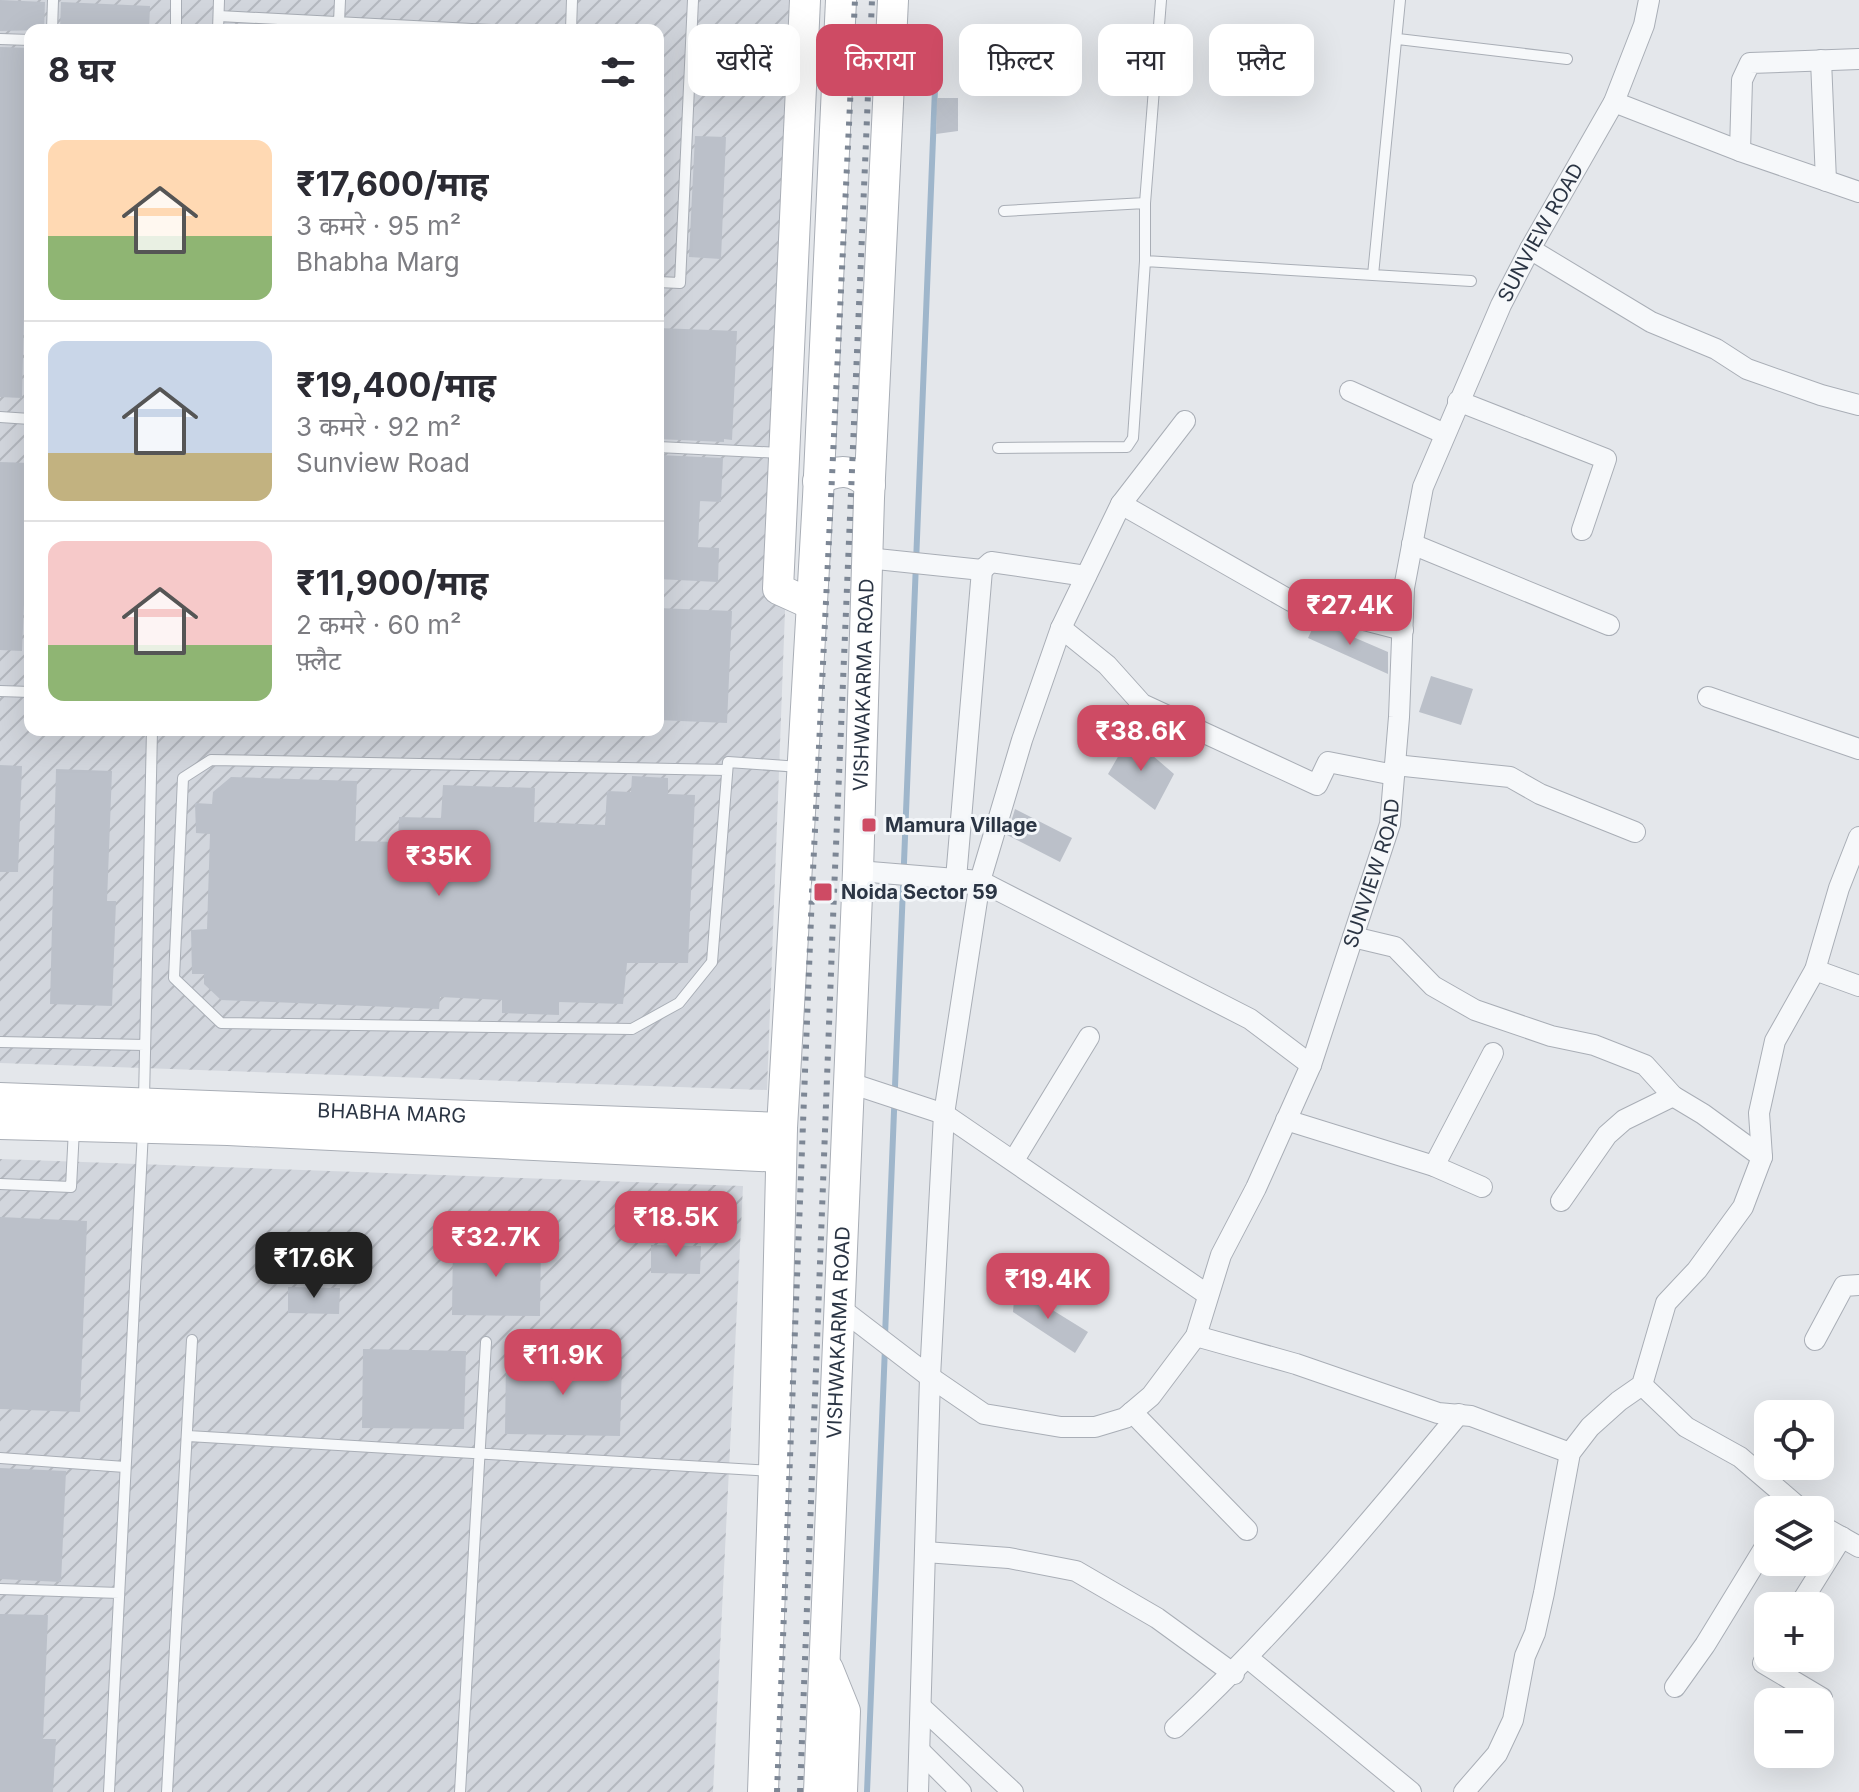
<!DOCTYPE html>
<html lang="hi">
<meta charset="utf-8">
<style>
body{margin:0;font-family:Inter,"Noto Sans Devanagari",sans-serif;background:#f7f7f7;color:#2b2b33;height:100vh;display:flex;flex-direction:column;font-size:30px;white-space:nowrap}
*{box-sizing:border-box;margin:0}
p{font-size:26px;color:#7c7c81}
.icon{flex:none;width:44px;height:44px;fill:none;stroke:currentColor;stroke-width:2;stroke-linecap:round;stroke-linejoin:round}
.map{position:relative;flex:1;overflow:hidden}
.details{position:absolute;left:24px;top:24px;width:640px;height:712px;display:flex;flex-direction:column;background:#fff;border-radius:16px;box-shadow:0 8px 32px #0002}
.details>*{flex:none}
.banner{position:absolute;left:688px;top:24px;width:760px;height:72px;display:flex;gap:16px}
.buttons{position:absolute;left:1754px;top:1400px;display:grid;gap:16px}
.buttons a{display:grid;place-items:center;width:80px;height:80px;border-radius:16px;background:#fff;box-shadow:0 8px 32px #0002;font-size:40px}
.price{position:absolute;translate:-50% -68px;padding:0 18px;border-radius:16px;background:#ce4b64;color:#fff;font-size:26px;line-height:52px;filter:drop-shadow(0 2px 4px #0008)}
.price::after{content:'';position:absolute;left:50%;top:48px;width:24px;height:18px;margin-left:-12px;background:inherit;clip-path:polygon(0 0,100% 0,50% 100%)}
.price.on{background:#222;color:#fff}
ul{padding:0;list-style:none}
li{display:flex;align-items:center;gap:24px;height:200px;padding:0 24px}
li+li{border-top:2px solid #e1e1e2}
li span{display:grid;place-items:center;flex:none;width:224px;height:160px;border-radius:16px;color:#555}
li>.icon{margin-inline-start:auto}
span .icon{width:96px;height:96px;fill:#fffc;stroke-width:1}
li b{font-size:34px}
h2{display:flex;justify-content:space-between;align-items:center;height:96px;padding:0 24px;font-size:34px}
.pill{padding:0 28px;border-radius:16px;background:#fff;box-shadow:0 8px 32px #0002;font-size:28px;line-height:72px}
.pill.on{background:#ce4b64;color:#fff}
.map>svg:first-child{display:block}
.industrial{fill:url(#industrial-furrows);fill-rule:evenodd}
.lines{fill:none;stroke-linecap:round;stroke-linejoin:round}
.stream{stroke:#9fb6cb;stroke-width:6}
.building{fill:#bbc0c9}
.lane-casing{stroke:#a9aeb6;stroke-width:12}
.street-casing{stroke:#a9aeb6;stroke-width:22}
.secondary-casing{stroke:#a9aeb6;stroke-width:32}
.lane{stroke:#f6f8fa;stroke-width:10}
.street{stroke:#f6f8fa;stroke-width:20}
.secondary{stroke:#fff;stroke-width:30}
.rail{stroke:#7d8795;stroke-width:6;stroke-dasharray:4 8;stroke-linecap:butt}
.poi-dot{fill:#ce4b64;stroke:#f3f6f9;stroke-width:3}
.labels{text-anchor:middle;dominant-baseline:central;stroke-width:6;stroke-linejoin:round;paint-order:stroke}
.street-label{font-size:20px;fill:#2b3544;stroke:#f3f6f9}
.poi-label{font-size:20px;font-weight:bold;fill:#2b3544;stroke:#f3f6f9;text-anchor:start}
</style>
<div class="map">
<svg width="1859" height="1792" viewBox="0 0 1859 1792">
<defs>
<pattern id="industrial-furrows" width="10" height="10" patternUnits="userSpaceOnUse" patternTransform="scale(2)"><rect width="10" height="10" fill="#d2d6dd"/><path d="M-1 1l2-2M0 10L10 0M9 11l2-2" fill="none" stroke="#b4b8bf"/></pattern>
</defs>
<rect width="100%" height="100%" fill="#e4e7eb"/>
<path class="industrial" d="M0 0H808L767 1090 0 1063ZM30 30H658V730H30Z
M0 1159 743 1186 713 1792H0Z"/>
<g class="lines">
<path class="stream" d="M885 1336 936 64
M867 1792 885 1347"/>
</g>
<path class="building" d="M0 0 45 2 44 30 0 31Z
M61 2 150 6 149 30H60Z
M0 47 30 48V205L25 273 22 398 0 397Z
M937 98H958V131L936 134Z
M695 136 726 137 721 259 689 257Z
M658 328 737 331 732 440 724 439V442L658 439Z
M658 455 723 458 721 502 700 501 698 547 719 548 718 582 658 579Z
M0 462 30 463 22 651 0 650Z
M658 608 732 611 727 723 658 720Z
M1316 621 1388 652V674L1308 638Z
M1431 676 1473 689 1461 725 1419 712Z
M1130 736 1174 774 1155 810 1108 774Z
M0 765 22 766 18 872H0Z
M56 769 112 771 107 901H116L112 1006 50 1004Z
M632 776 668 778V794L695 795 688 963H627L623 1004 559 1002V1015L502 1013V1000L440 997 439 1009 221 1000 204 984V974H192L191 930 207 929 210 834 196 833 195 803 212 804 213 792 231 777 357 781 355 841 398 842 399 817 441 818 443 785 535 788 534 822 605 825 607 791 631 792Z
M1015 809 1072 838 1060 862 1007 835Z
M0 1217 87 1221 80 1412 0 1409Z
M453 1242 541 1243 540 1316 452 1315Z
M651 1245 701 1246 700 1274 651 1273Z
M288 1287 340 1288 339 1314 288 1313Z
M1015 1287 1088 1332 1075 1353 1013 1312Z
M363 1349 466 1351 464 1429 362 1428Z
M506 1358 622 1360 620 1436 505 1434Z
M0 1468 66 1471 61 1582 0 1579Z
M0 1614 48 1615 43 1739H56L53 1792H0Z"/>
<g class="lines">
<g class="lane-casing">
<path id="lane" d="M219 16 491 30
M339 22 340 0
M52 30 53 0
M176 30V0
M218 30 219 0
M571 30 572 0
M0 39 30 40
M1398 39 1567 59
M1004 211 1145 203
M1145 261 1471 281
M1373 275 1400 0
M658 282 680 283 693 0
M0 417 30 419
M658 447 780 453
M998 448 1127 447 1133 438 1145 261V203L1161 0
M0 691 30 692
M727 770 211 760 183 778 174 978 221 1023 632 1029 679 1003 712 962 728 762 800 767
M0 1042 145 1045
M144 1099 152 730
M0 1184 71 1187 74 1129
M188 1436 773 1471
M0 1458 125 1467
M0 1589 119 1593
M109 1792 143 1131
M167 1792 192 1340
M460 1792 486 1342"/>
</g>
<g class="street-casing">
<g id="street">
<path d="M1821 60 1826 181"/>
<path d="M1614 102 1740 151 1859 192"/>
<path d="M1740 151 1742 80 1750 63 1859 59"/>
<path d="M1530 249 1651 322 1716 349 1747 369 1821 395 1859 405"/>
<path d="M1350 391 1445 434"/>
<path d="M1458 401 1606 459 1582 530"/>
<path d="M1121 504 1291 601 1403 630"/>
<path d="M1412 544 1609 625"/>
<path d="M867 558 982 570 956 879"/>
<path d="M982 570 991 562 1086 576"/>
<path d="M1061 628 1107 665 1142 704 1317 785 1328 762 1394 775"/>
<path d="M1708 697 1859 749"/>
<path d="M1395 765 1510 777 1540 794 1635 832"/>
<path d="M858 871 980 881 1250 1019 1311 1065"/>
<path d="M1353 937 1395 947 1433 986 1475 1010 1551 1036 1594 1045 1645 1065 1673 1096 1703 1114 1762 1157"/>
<path d="M1815 970 1859 986"/>
<path d="M847 1082 944 1114 1208 1295"/>
<path d="M1286 1120 1434 1166 1482 1187"/>
<path d="M1014 1160 1089 1037"/>
<path d="M1434 1166 1493 1053"/>
<path d="M1561 1201 1607 1135 1624 1120 1673 1096"/>
<path id="s1" d="M840 1308 930 1377 984 1414 1061 1427H1095L1125 1418 1151 1396 1196 1336 1221 1255 1256 1188 1311 1065 1390 824 1399 717 1404 588 1423 487 1501 305 1530 249 1614 102 1644 25 1649 0"/>
<path d="M1196 1336 1296 1364 1438 1413 1471 1416 1570 1453"/>
<path d="M1815 1340 1844 1286 1859 1285"/>
<path d="M1642 1385 1686 1427 1740 1457 1802 1510"/>
<path d="M1132 1412 1247 1530"/>
<path d="M1820 1525 1859 1547"/>
<path d="M925 1552 1009 1558 1076 1571 1157 1618 1234 1674"/>
<path d="M1799 1606 1842 1537"/>
<path d="M1768 1654 1763 1663 1822 1698"/>
<path d="M1248 1658 1411 1792"/>
<path d="M1675 1687 1705 1645 1768 1542"/>
<path d="M921 1707 1013 1792"/>
<path d="M1175 1728C1278 1632 1369 1523 1459 1414"/>
<path d="M920 1751 961 1792"/>
<path d="M918 1792 930 1377 944 1114 980 881 1022 740 1061 628 1121 504 1185 421"/>
<path d="M1464 1792 1497 1754 1513 1720 1525 1656 1535 1633 1544 1593 1570 1453 1590 1427 1619 1401 1642 1385 1666 1303 1697 1270 1743 1207 1762 1157 1759 1113 1775 1041 1815 970 1839 888 1859 837"/>
</g>
</g>
<g class="secondary-casing">
<g id="secondary">
<path d="M805 0 778 589 811 604"/>
<path d="M818 481C837 468 854 469 870 485"/>
<path id="s2" d="M0 1098 782 1128"/>
<path d="M0 1124 228 1130 781 1157"/>
<path d="M828 1669 845 1711 842 1792"/>
<path d="M763 1792 774 1471 782 1128 818 497 841 0"/>
<path id="s3" d="M819 1792 858 871 869 498 893 0"/>
</g>
</g>
<use href="#lane" class="lane"/>
<use href="#street" class="street"/>
<use href="#secondary" class="secondary"/>
<path class="rail" d="M777 1792 812 892 855 0
M800 1792 834 893 872 0"/>
</g>
<g class="poi-dot">
<rect x="861" y="817" width="16" height="16" rx="4"/>
<rect x="813" y="882" width="20" height="20" rx="4"/>
</g>
<g class="labels">
<g class="street-label">
<text stroke="none"><textPath href="#s1" startOffset="1600">SUNVIEW ROAD</textPath></text>
<text stroke="none"><textPath href="#s3" startOffset="1108">VISHWAKARMA ROAD</textPath></text>
<text stroke="none"><textPath href="#s1" startOffset="928">SUNVIEW ROAD</textPath></text>
<text stroke="none"><textPath href="#s2" startOffset="392">BHABHA MARG</textPath></text>
<text stroke="none"><textPath href="#s3" startOffset="460">VISHWAKARMA ROAD</textPath></text>
</g>
<g class="poi-label">
<text x="885" y="825">Mamura Village</text>
<text x="841" y="892">Noida Sector 59</text>
</g>
</g>
</svg>
<div class="buttons">
<a><svg class="icon" aria-label="locate" viewBox="0 0 24 24"><circle cx="12" cy="12" r="6"/><path d="M12 2v4M12 18v4M2 12h4M18 12h4"/></svg></a>
<a><svg class="icon" aria-label="layers" viewBox="0 0 24 24"><path d="M12 4l9 5-9 5-9-5zM3 14l9 5 9-5"/></svg></a>
<a>+</a>
<a>−</a>
</div>
<b class="price" style="left:1350px;top:647px">₹27.4K</b>
<b class="price" style="left:1141px;top:773px">₹38.6K</b>
<b class="price" style="left:439px;top:898px">₹35K</b>
<b class="price" style="left:676px;top:1259px">₹18.5K</b>
<b class="price" style="left:496px;top:1279px">₹32.7K</b>
<b class="price on" style="left:314px;top:1300px">₹17.6K</b>
<b class="price" style="left:1048px;top:1321px">₹19.4K</b>
<b class="price" style="left:563px;top:1397px">₹11.9K</b>
<div class="banner">
<a class="pill">खरीदें</a>
<a class="pill on">किराया</a>
<a class="pill">फ़िल्टर</a>
<a class="pill">नया</a>
<a class="pill">फ़्लैट</a>
</div>
<section class="details">
<h2>8 घर<svg class="icon" aria-label="filters" viewBox="0 0 24 24"><path d="M4 7h16M4 17h16"/><circle cx="9" cy="7" r="2"/><circle cx="15" cy="17" r="2"/></svg></h2>
<ul>
<li><span style="background:linear-gradient(#ffd9b3 60%,#8fb573 0)"><svg class="icon" aria-label="home" viewBox="0 0 24 24"><path d="M3 11l9-7 9 7M6 9v11h12V9"/></svg></span><div><b>₹17,600/माह</b><p>3 कमरे · 95 m²</p><p>Bhabha Marg</p></div></li>
<li><span style="background:linear-gradient(#c9d6e8 70%,#c2b280 0)"><svg class="icon" aria-label="home" viewBox="0 0 24 24"><path d="M3 11l9-7 9 7M6 9v11h12V9"/></svg></span><div><b>₹19,400/माह</b><p>3 कमरे · 92 m²</p><p>Sunview Road</p></div></li>
<li><span style="background:linear-gradient(#f6c9c9 65%,#8fb573 0)"><svg class="icon" aria-label="home" viewBox="0 0 24 24"><path d="M3 11l9-7 9 7M6 9v11h12V9"/></svg></span><div><b>₹11,900/माह</b><p>2 कमरे · 60 m²</p><p>फ़्लैट</p></div></li>
</ul>
</section>
</div>
